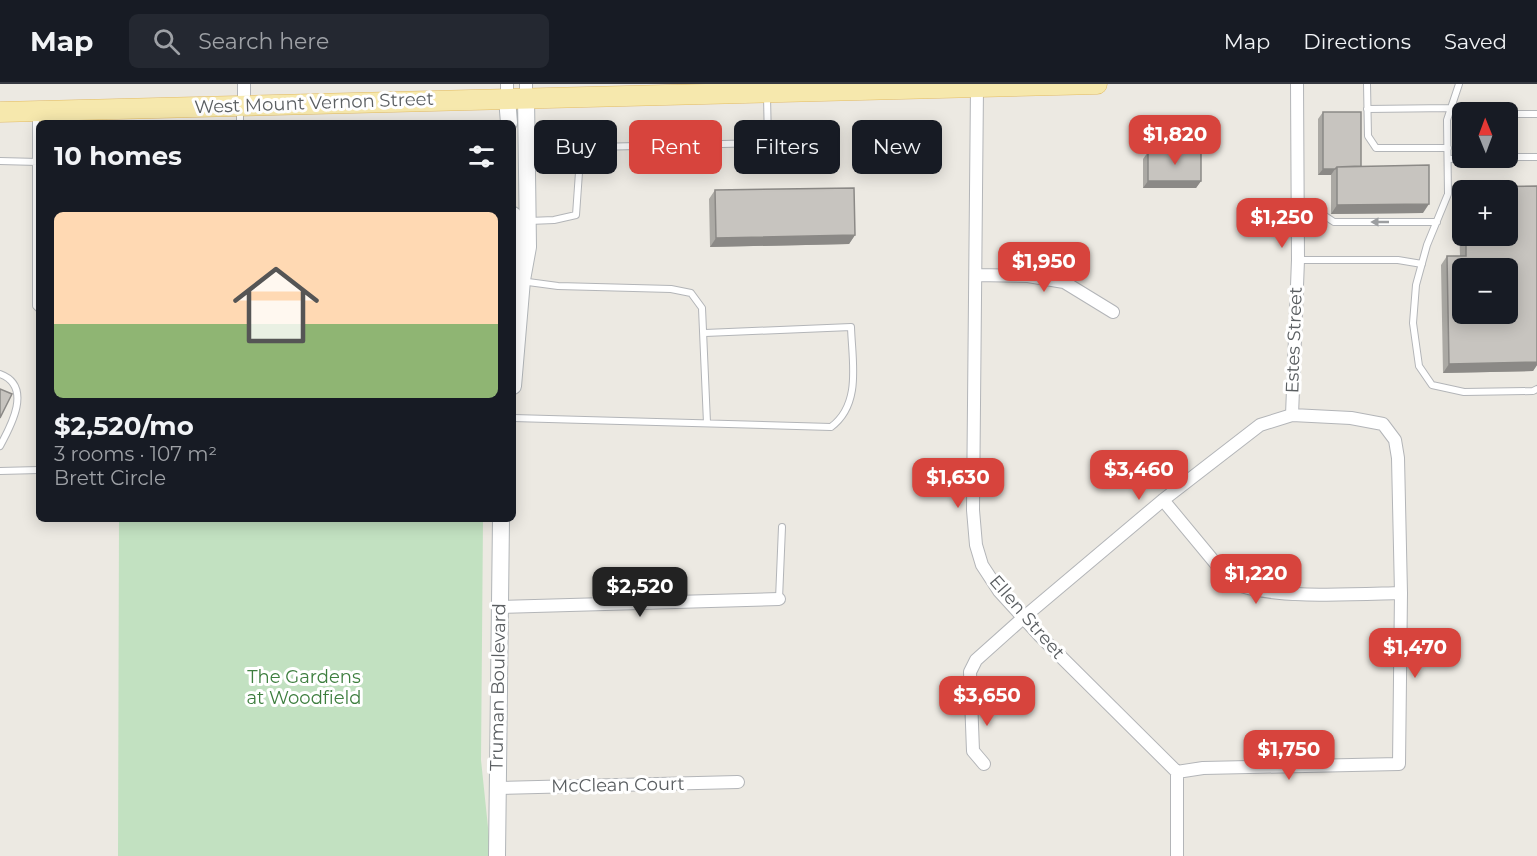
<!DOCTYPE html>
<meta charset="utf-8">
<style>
body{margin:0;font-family:Montserrat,sans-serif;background:#242831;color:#f1f3f6;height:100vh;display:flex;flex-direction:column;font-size:22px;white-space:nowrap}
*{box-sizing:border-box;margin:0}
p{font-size:20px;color:#9ea1a6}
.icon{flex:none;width:33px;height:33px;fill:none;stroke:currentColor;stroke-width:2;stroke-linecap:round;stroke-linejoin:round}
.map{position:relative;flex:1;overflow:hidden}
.drawer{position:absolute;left:36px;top:36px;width:480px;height:402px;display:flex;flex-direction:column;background:#171b24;border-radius:9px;box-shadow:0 3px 15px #0003}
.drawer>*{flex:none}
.banner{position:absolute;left:534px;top:36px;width:570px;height:54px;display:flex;gap:12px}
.needle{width:39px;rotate:359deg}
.controls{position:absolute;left:1452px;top:18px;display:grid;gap:12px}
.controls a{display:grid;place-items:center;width:66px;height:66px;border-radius:9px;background:#171b24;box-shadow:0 3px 15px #0003;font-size:30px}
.price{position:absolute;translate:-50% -51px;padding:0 14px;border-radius:12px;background:#d7443d;color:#fff;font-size:20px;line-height:39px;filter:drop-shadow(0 2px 3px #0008)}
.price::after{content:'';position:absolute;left:50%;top:36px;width:18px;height:14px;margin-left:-9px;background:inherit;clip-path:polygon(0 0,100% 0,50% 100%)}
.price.current{background:#222;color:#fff}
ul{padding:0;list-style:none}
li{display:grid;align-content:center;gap:12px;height:318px;padding:0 18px}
li span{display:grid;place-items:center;height:186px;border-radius:9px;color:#555}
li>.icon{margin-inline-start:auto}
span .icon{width:108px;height:108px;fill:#fffc;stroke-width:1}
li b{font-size:26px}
h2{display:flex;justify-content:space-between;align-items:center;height:72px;padding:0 18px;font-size:26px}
.pill{padding:0 21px;border-radius:9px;background:#171b24;box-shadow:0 3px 15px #0003;font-size:21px;line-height:54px}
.pill.current{background:#d7443d;color:#fff}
header{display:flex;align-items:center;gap:36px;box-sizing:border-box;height:84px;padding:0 30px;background:#171b24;border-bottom:2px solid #363941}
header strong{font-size:28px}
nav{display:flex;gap:33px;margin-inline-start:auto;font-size:21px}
.search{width:420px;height:54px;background:#242831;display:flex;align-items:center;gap:15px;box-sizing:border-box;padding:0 21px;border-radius:9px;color:#9ea1a6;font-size:22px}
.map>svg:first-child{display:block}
.green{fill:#c2e1c1}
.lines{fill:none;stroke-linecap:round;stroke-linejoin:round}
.lane-casing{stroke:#b3b5b8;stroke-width:8}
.street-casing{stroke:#b3b5b8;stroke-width:14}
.secondary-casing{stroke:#b1b5b8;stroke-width:18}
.primary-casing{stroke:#e2bb65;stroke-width:21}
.lane{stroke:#fff;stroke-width:6}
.street{stroke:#fff;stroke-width:12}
.secondary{stroke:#fff;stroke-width:16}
.primary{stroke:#f6e8ad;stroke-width:20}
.wall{fill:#aba9a4;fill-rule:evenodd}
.shaded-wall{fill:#8b8986}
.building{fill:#c7c4bf;stroke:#8b8986;stroke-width:1.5;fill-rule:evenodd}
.oneway{fill:#9c9ea0}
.labels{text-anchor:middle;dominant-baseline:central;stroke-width:6;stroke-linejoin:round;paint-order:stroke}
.street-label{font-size:18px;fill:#5a5e61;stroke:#fff}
.park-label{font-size:18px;fill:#3d7e3e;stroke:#fff}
</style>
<header>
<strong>Map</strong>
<div class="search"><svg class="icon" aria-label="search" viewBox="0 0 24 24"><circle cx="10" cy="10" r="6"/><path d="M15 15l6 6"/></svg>Search here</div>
<nav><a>Map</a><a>Directions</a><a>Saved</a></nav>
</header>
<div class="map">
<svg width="1537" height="772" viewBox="0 0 1537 772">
<rect width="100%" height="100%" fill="#ece9e2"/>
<path class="green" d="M119 435H483L481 676 491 772H118Z"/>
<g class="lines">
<g class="lane-casing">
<path id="lane" d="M1367 0 1368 52 1376 64H1448
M1459 0 1447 36 1448 110 1427 161 1416 201 1413 239 1419 282 1432 301 1464 308 1533 307 1537 305
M240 25V39
M1367 25 1451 24 1464 28
M36 30V222L39 225
M1508 30H1537
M1508 73H1537
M1448 75 1503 74
M0 77 38 78
M1298 133 1325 132 1334 138H1437
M529 137 554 136 576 131 580 74 595 63 768 59 767 12
M1298 176H1398L1422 180
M513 196 558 202 671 205 691 209 702 224 707 339
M0 290C33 302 11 342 0 362
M513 334 831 343C862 320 852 277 851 243L705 249
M0 387 39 386
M779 515 782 443"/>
</g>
<g class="street-casing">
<path id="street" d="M244 0V21
M507 0V14
M526 0V13
M977 3 973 426 976 461 982 481 999 507 1040 552 1177 688V772
M976 191 1028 192 1064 198 1113 228
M1292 331 1298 176 1297 0
M1163 416 1231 498C1267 516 1359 510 1401 509
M500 523 779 515
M984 680 973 667 970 588 976 576 1023 534 1163 416 1260 341 1292 331 1351 334 1383 340 1395 356 1398 374 1401 509 1399 680 1203 684 1177 688
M497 704 738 698"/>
</g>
<g class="secondary-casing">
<path id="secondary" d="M507 14 509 39
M513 131 515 163 522 196 513 302
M522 196 528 163 526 13
M497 772 501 435"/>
</g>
<g class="primary-casing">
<path id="primary" d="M0 28 1097 0"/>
</g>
<use href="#lane" class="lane"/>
<use href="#street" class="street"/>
<use href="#secondary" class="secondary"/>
<use href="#primary" class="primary"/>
</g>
<path class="wall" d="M1323 28 1361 82 1423 129 1331 130V91H1318V35Z
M1148 68 1201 97 1196 104H1143V75Z
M1537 102V281L1533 287 1443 289 1441 181 1447 172H1460L1458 112 1465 103ZM1462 106H1508V152H1462Z
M715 106 855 151 849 160 710 163 709 115Z"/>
<path class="shaded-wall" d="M1323 85H1335L1331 91H1318Z
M1148 97H1201L1196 104H1143Z
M1429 120 1423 129 1331 130 1337 121Z
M855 151 849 160 710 163 716 154Z
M1537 278V281L1533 287 1443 289 1449 280Z"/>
<path class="building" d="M1323 28H1361V82L1337 83 1335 85H1323Z
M1148 68H1201V97H1148Z
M1429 81V120L1337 121V83Z
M1537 102V278L1449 280 1447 172H1466V152H1508V106H1465V103ZM1462 184H1508V230H1462Z
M854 104 855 151 716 154 715 106Z
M0 305 12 310 0 334Z"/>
<defs><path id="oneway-solid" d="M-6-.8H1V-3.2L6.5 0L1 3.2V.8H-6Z" transform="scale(1.5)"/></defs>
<use class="oneway" href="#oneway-solid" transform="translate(1380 138) rotate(-180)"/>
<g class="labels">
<g class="street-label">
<text transform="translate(314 19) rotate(-2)">West Mount Vernon Street</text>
<text transform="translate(1294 256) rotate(-88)">Estes Street</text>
<text transform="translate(1027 533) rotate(49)">Ellen Street</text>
<text transform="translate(498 603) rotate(-89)">Truman Boulevard</text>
<text transform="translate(618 701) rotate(-1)">McClean Court</text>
</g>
<g class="park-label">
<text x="304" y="593">The Gardens<tspan x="304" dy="21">at Woodfield</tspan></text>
</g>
</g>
</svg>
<div class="controls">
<a><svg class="needle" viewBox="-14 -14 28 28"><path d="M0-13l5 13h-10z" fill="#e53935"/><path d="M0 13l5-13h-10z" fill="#9ea1a6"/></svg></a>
<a>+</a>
<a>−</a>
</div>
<b class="price" style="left:1175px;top:82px">$1,820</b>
<b class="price" style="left:1282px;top:165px">$1,250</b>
<b class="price" style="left:1044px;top:209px">$1,950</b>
<b class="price" style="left:1139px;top:417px">$3,460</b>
<b class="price" style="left:958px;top:425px">$1,630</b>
<b class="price" style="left:1256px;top:521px">$1,220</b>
<b class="price current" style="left:640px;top:534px">$2,520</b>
<b class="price" style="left:1415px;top:595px">$1,470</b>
<b class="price" style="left:987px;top:643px">$3,650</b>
<b class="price" style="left:1289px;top:697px">$1,750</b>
<div class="banner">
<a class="pill">Buy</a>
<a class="pill current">Rent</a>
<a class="pill">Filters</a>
<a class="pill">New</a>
</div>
<section class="drawer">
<h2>10 homes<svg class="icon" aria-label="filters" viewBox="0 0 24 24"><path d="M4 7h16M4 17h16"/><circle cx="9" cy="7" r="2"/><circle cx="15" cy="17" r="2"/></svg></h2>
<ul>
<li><span style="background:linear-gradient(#ffd9b3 60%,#8fb573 0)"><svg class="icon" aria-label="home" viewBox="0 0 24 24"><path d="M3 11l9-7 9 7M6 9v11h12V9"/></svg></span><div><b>$2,520/mo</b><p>3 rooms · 107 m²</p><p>Brett Circle</p></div></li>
</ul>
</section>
</div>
